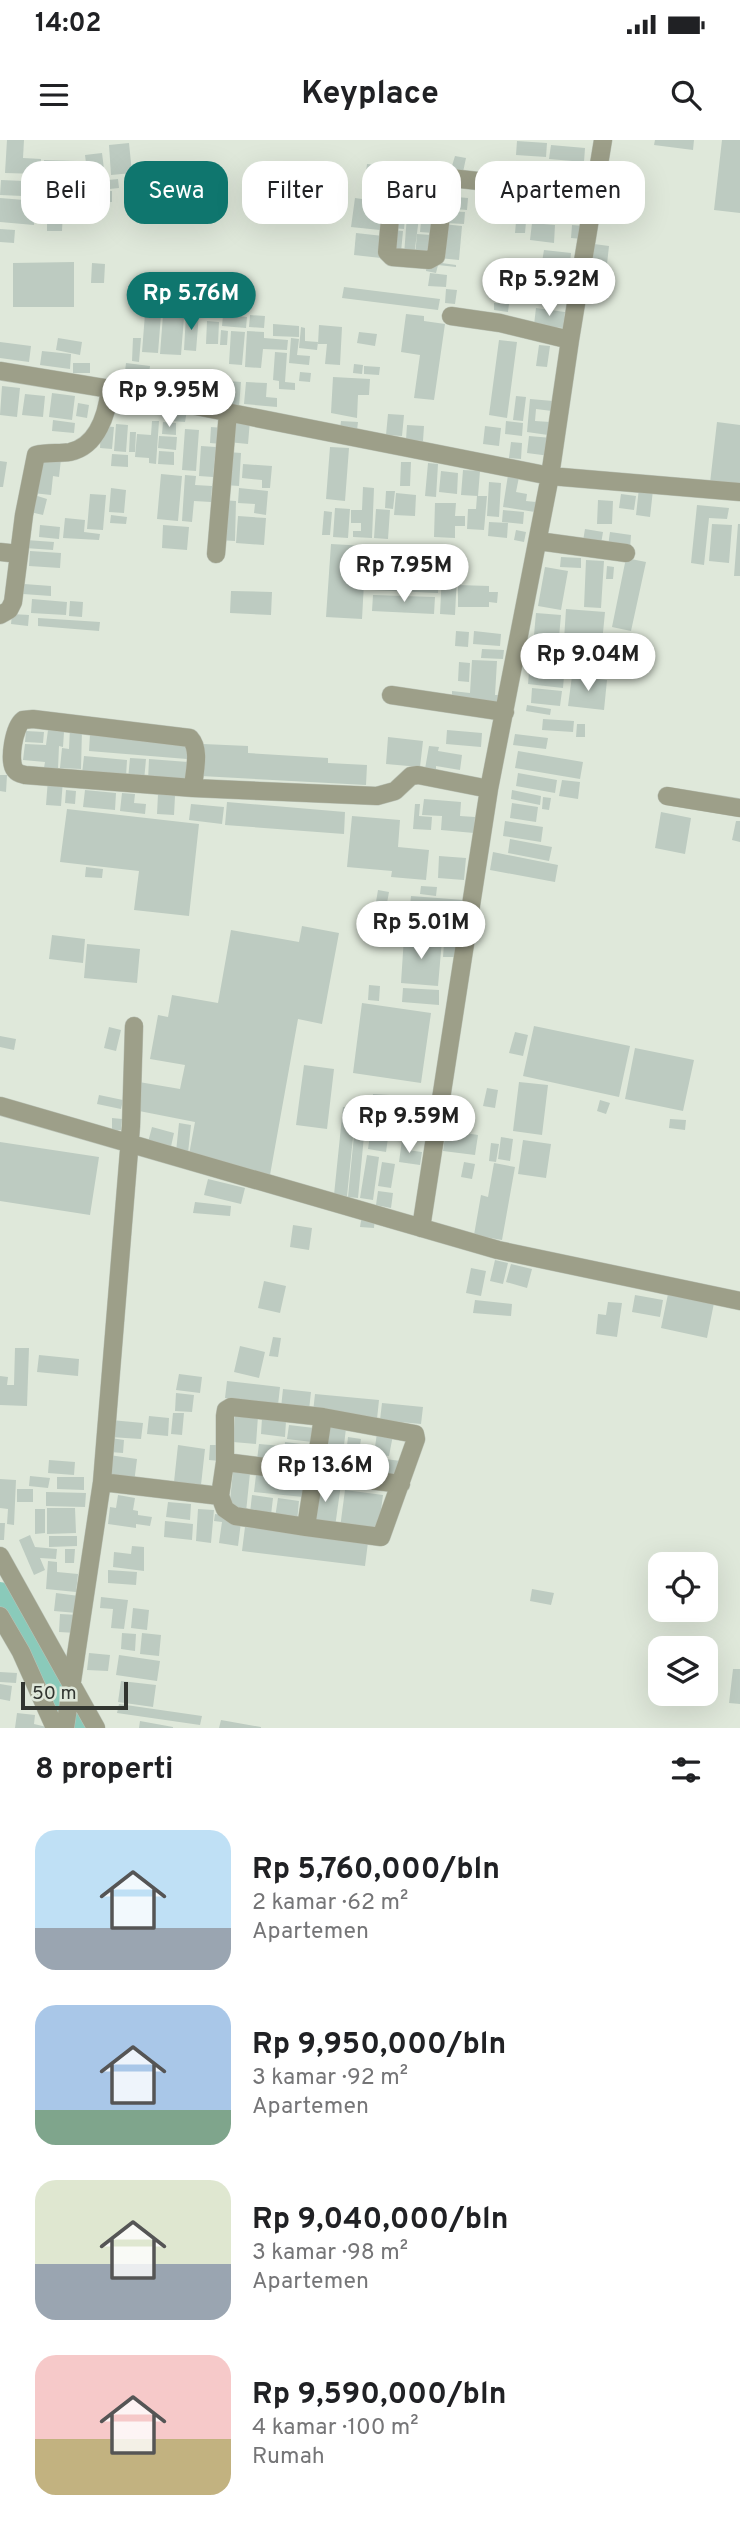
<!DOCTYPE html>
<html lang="id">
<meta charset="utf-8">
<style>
body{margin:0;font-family:Overpass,sans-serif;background:#f6f6f6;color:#202124;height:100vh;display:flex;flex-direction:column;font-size:26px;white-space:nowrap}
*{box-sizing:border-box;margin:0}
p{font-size:23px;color:#757577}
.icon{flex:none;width:38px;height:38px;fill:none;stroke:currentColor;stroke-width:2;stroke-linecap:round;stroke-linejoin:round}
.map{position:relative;height:1588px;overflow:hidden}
.details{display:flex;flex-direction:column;background:#fff;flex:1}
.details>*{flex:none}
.banner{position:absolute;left:21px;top:21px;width:698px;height:63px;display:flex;gap:14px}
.controls{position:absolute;left:648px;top:1412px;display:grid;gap:14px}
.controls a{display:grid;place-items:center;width:70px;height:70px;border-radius:14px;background:#fff;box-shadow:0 7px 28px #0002;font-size:35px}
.scale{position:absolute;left:21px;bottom:18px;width:107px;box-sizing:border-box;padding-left:7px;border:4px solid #313530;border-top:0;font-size:19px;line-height:24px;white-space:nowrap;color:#313530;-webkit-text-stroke:5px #dfe8da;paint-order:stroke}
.price{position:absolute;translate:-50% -60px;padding:0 16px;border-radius:24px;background:#fff;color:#222;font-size:23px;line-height:46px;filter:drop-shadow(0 2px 4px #0008)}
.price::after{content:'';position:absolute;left:50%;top:42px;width:21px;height:16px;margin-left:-10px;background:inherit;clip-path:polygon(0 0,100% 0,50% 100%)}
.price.active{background:#0f766e;color:#fff}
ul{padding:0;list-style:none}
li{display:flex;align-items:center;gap:21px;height:175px;padding:0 35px}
li span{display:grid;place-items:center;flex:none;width:196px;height:140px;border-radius:21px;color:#555}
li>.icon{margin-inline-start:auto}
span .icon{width:84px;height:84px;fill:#fffc;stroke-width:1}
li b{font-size:30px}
h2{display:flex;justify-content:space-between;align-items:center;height:84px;padding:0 35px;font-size:30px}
.chip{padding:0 24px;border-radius:21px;background:#fff;box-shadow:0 7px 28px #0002;font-size:24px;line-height:63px}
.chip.active{background:#0f766e;color:#fff}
.status{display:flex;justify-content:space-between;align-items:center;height:49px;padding:0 35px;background:#fff;direction:ltr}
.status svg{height:19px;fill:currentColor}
header{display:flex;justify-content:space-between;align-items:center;height:91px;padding:0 35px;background:#fff;font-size:32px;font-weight:700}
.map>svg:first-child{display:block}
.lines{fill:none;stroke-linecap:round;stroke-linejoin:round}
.river{stroke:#8acaba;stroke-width:26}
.building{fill:#bdcbc1}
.minor-casing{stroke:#bcc4b8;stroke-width:19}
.minor{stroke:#9d9f89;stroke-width:18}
</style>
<div class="status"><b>14:02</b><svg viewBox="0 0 49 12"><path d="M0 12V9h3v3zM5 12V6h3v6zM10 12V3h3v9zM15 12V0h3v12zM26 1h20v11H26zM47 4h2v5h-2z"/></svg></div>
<header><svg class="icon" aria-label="menu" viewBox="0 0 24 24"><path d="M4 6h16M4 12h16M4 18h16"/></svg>Keyplace<svg class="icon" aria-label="search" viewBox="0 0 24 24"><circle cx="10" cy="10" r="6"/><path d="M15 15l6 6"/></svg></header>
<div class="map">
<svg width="740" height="1588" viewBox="0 0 740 1588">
<rect width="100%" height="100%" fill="#dfe8da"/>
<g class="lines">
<path class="river" d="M0 1455 77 1588"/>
</g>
<path class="building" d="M7 0H24L23 18 41 19 40 34 5 33Z
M655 0H694L693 10 654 5Z
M722 0H740V73L714 70Z
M517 1 547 3 546 17 516 15Z
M129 3 132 33 111 35 109 5Z
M551 5 585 8 584 22 549 19Z
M102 13 105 37 88 39 85 15Z
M455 16 466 18 463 32 451 29Z
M44 20 76 21V38H43Z
M397 22 413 24 410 50 394 48Z
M538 22 585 26 583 46 536 41Z
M367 24 391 26 388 50 364 47Z
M425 30 439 32 437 49 412 46 414 31 425 32Z
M118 39 119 48 90 51 89 42Z
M1 40 47 42 46 57 0 55Z
M112 51V62L79 63V52Z
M445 56 468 58 467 70 444 68Z
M64 57H77L78 79H64Z
M0 58 36 61 34 85 0 82Z
M355 58 384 62 380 90 351 87Z
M408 62 435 66 433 93 420 92 422 70H420L414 116 404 115Z
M393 65 401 66 400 77 405 78 404 89 390 88Z
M47 71H63L62 91H47Z
M446 71 465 72 464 84 445 83Z
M516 82H526L525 93H515Z
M532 83 555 85 554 103 530 100Z
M443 84 462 86 459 120 439 118Z
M572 85 584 86 583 99 571 98Z
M0 89 15 90 14 103 0 102Z
M392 90 403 91 401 112 390 111Z
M356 93 383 96 381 118 354 115Z
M417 94 431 95 429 117 415 116Z
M594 104 609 106 607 124 592 122Z
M544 110 571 113 570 125 542 122Z
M427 121 456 125V127L438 125 436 133 426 131Z
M74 122V167H13V123Z
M92 123 105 124 104 143H91Z
M550 125 572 127 571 136 549 135Z
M430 133 447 135 446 147 428 146Z
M492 135 509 136 507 156 490 155Z
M535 141 576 145 575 158 533 155Z
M344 147 440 159 438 170 342 158Z
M446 149 457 150 455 164 445 163Z
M494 163 509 164 508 172 494 170Z
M536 168 565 172 563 188 534 185Z
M145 174 161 175 158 213 142 212Z
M186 174H199L196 211 184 210Z
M406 174 424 176V181L445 184 434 260 414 258 420 215 401 212Z
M163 175 184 177 181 215 160 214Z
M223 175 247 177 246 188 222 186Z
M250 175 265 176 264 188 249 187Z
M207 181 219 182 218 204H206Z
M273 184 299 186V197L273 196Z
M319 185 342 187 340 225 325 224 327 204H318Z
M301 187 305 188V201L318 202 317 210 299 208Z
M221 190 228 191 227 205H220Z
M231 191 245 192 242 225 229 224Z
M247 191 264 192V198L288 200 287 210 263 209 261 228 245 227Z
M359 192 377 194 375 206 357 203Z
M58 198 82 202 80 215 56 210Z
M133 198H141L139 222 132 221Z
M291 198 299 199 297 215 310 216 309 225 289 223Z
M499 200 517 202 507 278 489 275Z
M0 202 31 206 29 222 0 218Z
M539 205 550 206 547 227 536 226Z
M42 211 71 214 70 229 40 225Z
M275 212 287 213 285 242 295 243V250L279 249V241L273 240Z
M73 223H90V233H73Z
M126 223 150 226 147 250 123 248Z
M354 224 363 225 362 234 353 233Z
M364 226 380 227 379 235 364 234Z
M300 232 311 233 310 242 299 241Z
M333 237 370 239 369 255H358L357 278 331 273Z
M228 241 241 242 239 267 226 265Z
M246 242 267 243 266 257 277 258V267L244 264Z
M2 246 20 248 17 277 0 275Z
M52 253 75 256 72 280 49 277Z
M25 254 45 256 43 277 22 275Z
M516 256 526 257 523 281 513 280Z
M530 259 553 261 552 271 536 269 535 281 550 282 548 295 527 292Z
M78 263 89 265 87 278 76 276Z
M127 264 145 266 144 275 126 274Z
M172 268 187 270 185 282 171 281Z
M388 274 404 275 402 296 386 295Z
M230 278 250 280 248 304 228 302Z
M53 280 75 283 74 293 52 291Z
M152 281H159L156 324 149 323V318L135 317 137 294 151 295Z
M341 281 358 282 357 290 340 289Z
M506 281 523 283 522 296 505 294Z
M163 282 176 283V295L162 294Z
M717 282 740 285V346L710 343Z
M116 284 128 285 126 312 114 311Z
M407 285 424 286 423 301 406 300Z
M101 286 114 287 112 309 100 308Z
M485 286 501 288 499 306 483 304Z
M211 287 224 288 222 304 210 303Z
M185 289 199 290 196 331 182 330Z
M130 292H136L135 312H129Z
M159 296 177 297 176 310 158 308Z
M529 296 552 298 550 316 527 313Z
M511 302 522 303 521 319 509 318Z
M201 306 216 307 213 337 199 336Z
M330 307 349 308 345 361 326 359Z
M159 311 174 312V325L158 324Z
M228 312 241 313 239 346 225 345Z
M112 314 128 315V327L111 326Z
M38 316 61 319 59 337 53 336 51 355 33 353Z
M0 321 7 322 3 347H0Z
M401 322H411L410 346H400Z
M428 323 438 324 436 357 425 356Z
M243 324 272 326 270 348H262V340L242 338Z
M463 330 480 331 478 356 461 355Z
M441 331 458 333 457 354 439 352Z
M161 334 182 336 178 381 157 379Z
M185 335 196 336 195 345 212 346 211 362 194 361 192 382 182 381Z
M508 335 519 337 516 352 527 354 526 361 536 362 535 372 503 367Z
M489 342 501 343 499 377 487 376Z
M363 347 374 348 372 398 353 397V391H361V383H351V370H362Z
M111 348 126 350 124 373 109 372Z
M239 348 268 351 266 375 254 373 255 364 238 363Z
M639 348 653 350 650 377 636 375Z
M386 351H395L393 369 385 368Z
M396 353 416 355 415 376 394 375Z
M31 354 47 359 43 375 26 371Z
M90 354 106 355 103 390 87 389Z
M621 354 636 356 634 370 619 368Z
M477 356H487L484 390 467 389 468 369H476Z
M221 360 236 361 235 401 219 400Z
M598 360 613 361 612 384H597Z
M435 363H456L455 376H465V386H455V398L434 397Z
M697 365 729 368 727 379 709 378 704 425 691 423Z
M335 368 350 369 348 398 333 397Z
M376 369 390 370 388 399 374 398Z
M503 370 524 372 523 384 502 382Z
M324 371 332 372 330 395H322Z
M111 375 127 377 126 384 110 383Z
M238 376 266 378 264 405 236 403Z
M65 378 85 380 84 392 100 394 99 400 63 398Z
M489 382 508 383 507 398 488 396Z
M712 384 732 385 729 423 709 421Z
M738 384H740V436H734Z
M40 385 60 387 59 399 39 397Z
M163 385 189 387 187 410 162 408Z
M585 389 603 392 601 404 583 401Z
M516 390 526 392 524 402 514 400Z
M610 392 631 395 630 409 608 406Z
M26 400 54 402 53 410 25 408Z
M331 404 366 406 362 479 326 477Z
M30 411 61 413 60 428 29 426Z
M372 414 440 417 438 453 370 450Z
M561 417 581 418V428L560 427Z
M626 418 646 422 631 491 612 487Z
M586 420 604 421 601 468 584 467Z
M607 426 614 427 613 439H606Z
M545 427 568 431 561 470 538 466Z
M442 434H457L455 475 440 474Z
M24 444 51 446V456L23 454Z
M458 445 489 446V452H498L497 463 489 462V467H458Z
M231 451 272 452 271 475 230 473Z
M373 455 435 457 434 474 372 471Z
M32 459 67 462 66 475 31 473Z
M70 461 83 462 82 477 69 476Z
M566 469 605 472 602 503 564 500Z
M536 473 561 475 559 497 534 495Z
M12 474 29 475 28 486 11 484Z
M38 478 100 482 99 491 38 486Z
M456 491 469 492 468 507 455 506Z
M474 491 501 494 500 506 473 504Z
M533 499 614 506 613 522 571 518V525L561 524 563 509 546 508 559 510 557 533 530 530Z
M482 509 504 510 503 519 481 518Z
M472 520 497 521 495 555H500V566L452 562V551L470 553Z
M459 522 470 523 469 542 458 541Z
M529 532 564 536 563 548 528 544Z
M572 536 607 540 604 570 568 566Z
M532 548 562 551 560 566 531 563Z
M527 565 551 569 550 575 526 571Z
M543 579 574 581 573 592 542 590Z
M577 584H585V597H576Z
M70 588 82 589 81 629 60 628 62 608 69 609Z
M48 590 64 592 63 607 59 606 58 629 44 628 45 622 23 620 25 604 46 605Z
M447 590 482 593 481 607 446 604Z
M26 591 44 592 43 603 25 602Z
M90 594 189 602 187 619 89 611Z
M515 594 548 598 546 609 513 605Z
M388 597 423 601 420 627 386 624Z
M203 604 248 606V613L328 618V623L367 625 366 645 201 636Z
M429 606 439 607 438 611 462 615 460 630 436 626V630L425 629Z
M518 611 583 622 580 639 515 628Z
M84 616 127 620 126 637 82 634Z
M130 618 146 619 144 641 128 639Z
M149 619 188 622 186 644 148 641Z
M518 633 557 640 555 653 516 646Z
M0 635H7L6 652 0 651Z
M48 639 63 640 61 666 46 665Z
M562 640 580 642 578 659 559 656Z
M66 650 76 651 75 664 65 663Z
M85 650 116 653 115 670 83 667Z
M512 650 541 656 540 665 511 659Z
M122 653 135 654 134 663 146 664 145 674 120 671Z
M158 654 175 656 174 675 157 674Z
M543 657 551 658 549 670 542 669Z
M424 659 461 662 460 676 475 677 474 693 441 690 442 676 422 675Z
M227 662 345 672 344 694 225 685Z
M512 663 538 667 536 682 510 678Z
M191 664 224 667 222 684 189 680Z
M415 664H420L419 676 432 677 431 690 413 689Z
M67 669 199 684 189 776 134 770 139 731 60 722Z
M661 672 691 678 685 714 655 708Z
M352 676 400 680 398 707 429 710 426 740 391 737 392 731 347 727Z
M505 681 543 687 541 702 503 696Z
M736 681H740V702L732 700Z
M510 699 552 707 549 721 508 713Z
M493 712 558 725 555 742 490 730Z
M439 716 466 718 464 740 438 738Z
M86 727 103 729 102 738 85 737Z
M421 746 437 747 436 756 420 754Z
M378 750 389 752 387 763 376 762Z
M411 756 464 760 462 781 409 776Z
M407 783 431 784 430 795 407 794Z
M302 786 339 793 322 884 298 879 270 1035 188 1020 195 982 134 970 139 942 180 949 185 925 150 919 158 875 168 877 172 855 218 863 231 790 299 802Z
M52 795 85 799 83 823 49 819Z
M404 797 442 800 438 846 401 843Z
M444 803H455V817H443Z
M87 804 140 809 137 843 84 838Z
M369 845 380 846 379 861 368 860Z
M403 848 439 850V865L402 862Z
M362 863 431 873 421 943 353 933Z
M534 886 630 906 619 957 523 936Z
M109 887 121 890 116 911 104 908Z
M515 892 528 895 523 916 509 913Z
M0 896 16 899 14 910 0 907Z
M635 908 694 920 683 971 625 959Z
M304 925 334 929 327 989 296 985Z
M519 942 548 945 542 995 513 991Z
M487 948 498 950 495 968 483 966Z
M373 954 423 957 422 973 372 969Z
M99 955 123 960 121 969 97 964Z
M600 960 610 963 606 974 597 971Z
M343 967 356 968 347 1056 334 1055Z
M387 973 421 975V989L386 987Z
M112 978 122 979 121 990H112Z
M444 979 472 984 471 991 442 987Z
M670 979 686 980 685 990 669 988Z
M179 983 191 985 188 1013 176 1012Z
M152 987 174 993 170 1011 147 1006Z
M371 988 389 991 386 1012 368 1009Z
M446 990 478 995 475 1015 443 1011Z
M354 995 364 996 358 1058 348 1057Z
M501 997 513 999 510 1021 498 1019Z
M402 1000 409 1001 407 1010 422 1012 420 1025 399 1022Z
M523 1000 551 1004 546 1038 518 1034Z
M0 1002 99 1017 90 1075 0 1061Z
M491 1003 499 1004 496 1022 489 1021Z
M367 1015 379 1017 373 1060 360 1058Z
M382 1022 395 1024 391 1048 378 1046Z
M464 1022 475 1024 472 1039 461 1037Z
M494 1023 515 1027 502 1100 474 1095 481 1055 488 1057Z
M208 1039 245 1048 241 1064 204 1055Z
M378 1051 393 1053 391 1068 376 1065Z
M195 1062 231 1066 230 1076 193 1073Z
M362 1075 375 1076 374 1088 360 1087Z
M293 1085 312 1088 309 1110 290 1107Z
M495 1120 508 1123 503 1144 490 1141Z
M511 1124 532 1129 527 1148 506 1142Z
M471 1128 486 1131 481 1156 466 1153Z
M264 1141 286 1146 280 1173 258 1168Z
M668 1154 714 1163 707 1198 661 1188Z
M635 1155 663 1160 660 1177 632 1172Z
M475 1160 512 1164 511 1176 473 1173Z
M608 1162 622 1163 617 1197 596 1194 598 1174 606 1175Z
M273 1197 281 1198 278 1217 269 1216Z
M240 1206 265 1212 259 1238 234 1232Z
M15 1208H29L27 1266 0 1265V1236L8 1237 7 1245H14Z
M39 1215 79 1219 78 1236 37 1232Z
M179 1234 202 1237 200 1253 176 1250Z
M227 1241 280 1247 278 1265 225 1258Z
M283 1249 311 1252 309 1270 281 1268Z
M176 1253 194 1255 192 1272 175 1271Z
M315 1254 379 1260 377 1279 313 1272Z
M382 1263 423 1267 421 1284 380 1280Z
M173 1273H184L182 1295 171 1294Z
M235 1274 258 1276 256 1304 233 1302Z
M149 1276 169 1278 168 1296 147 1294Z
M262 1278 286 1281 285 1297 261 1294Z
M111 1280 143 1283 141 1299 110 1297Z
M289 1285 314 1288 312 1302 287 1299Z
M325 1286 346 1288 341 1331 320 1329Z
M377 1293 393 1295 389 1316 374 1314Z
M348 1297 361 1299 356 1332 344 1331Z
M111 1298 124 1300 123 1313 110 1312Z
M285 1302 309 1305 307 1326 283 1323Z
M259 1304 282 1306 281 1322 257 1320Z
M178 1305 205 1309 201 1345 174 1342Z
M210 1305H221L220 1321 209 1320Z
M109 1315 137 1319 134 1343 106 1340Z
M361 1316 401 1321 399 1335 359 1330Z
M49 1320 75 1322 74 1335 48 1333Z
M233 1332 250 1333 246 1372 229 1370Z
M256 1335 305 1341 303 1357 254 1352Z
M30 1336 50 1338 48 1348 29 1346Z
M57 1337H84V1350L57 1349Z
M0 1339 16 1340 14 1385 7 1384 8 1369 0 1368Z
M315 1341 341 1344 335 1387 310 1384Z
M17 1349H33V1362H17Z
M345 1350 383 1355 378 1393 340 1388Z
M46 1352 86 1353 85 1367 46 1366Z
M118 1355 135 1358 133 1370 138 1371V1375L152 1377 150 1386 136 1384V1388L108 1384 110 1367 116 1368Z
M252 1355 273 1358 271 1375 250 1373Z
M278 1358 299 1361 297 1381 275 1378Z
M168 1362 191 1364 190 1380 166 1377Z
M47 1368H75L76 1393 47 1394Z
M35 1369H45V1393L35 1394Z
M198 1369 214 1370 211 1403 196 1401Z
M215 1374 232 1376 241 1382 238 1406 219 1403 222 1382 214 1381Z
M165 1381 193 1384 192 1400 164 1397Z
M0 1383H5L4 1400H0Z
M245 1387 368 1402 365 1426 242 1411Z
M30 1395 35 1407 57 1409 56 1419 40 1418 45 1430 34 1435 19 1400Z
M49 1396H77V1406L49 1407Z
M132 1406 144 1407V1431L113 1427 114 1412 131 1414Z
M65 1409H75L74 1423H65Z
M48 1421 57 1422V1432L78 1434 76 1452 46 1449Z
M108 1430 137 1432 136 1445 108 1443Z
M532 1449 554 1453 551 1465 530 1461Z
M56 1453 79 1456 77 1473 54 1471Z
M101 1457 128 1460 124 1489 111 1488 113 1469 100 1468Z
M133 1468 149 1470 147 1490 131 1488Z
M60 1474 78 1475 76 1493 59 1492Z
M122 1493 136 1494 135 1511 121 1509Z
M142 1493 161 1495 159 1516 140 1514Z
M89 1513 110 1515 108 1531 87 1530Z
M119 1515 160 1521 157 1541 116 1535Z
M733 1529H740V1564L729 1563Z
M0 1532 17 1533 16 1543 0 1542Z
M121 1541 156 1545 153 1567 118 1562Z
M0 1544 12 1546 10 1561 0 1559Z
M119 1564 202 1576 200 1585 117 1573Z
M17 1573 35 1575 34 1584 51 1588H15Z
M221 1580 261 1587V1588H219Z
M140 1581 173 1587V1588H139Z"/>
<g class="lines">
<g class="minor-casing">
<path id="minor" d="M394 34 387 112 392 117 429 120 436 116 445 43 451 38 595 54
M391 57 442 62
M451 176 500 183 570 200
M0 231 110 249 550 336 740 352
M538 401 626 413
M0 412 19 414
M216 414 228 272
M0 475 9 470 13 462 24 375 36 315C48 312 59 314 70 312 98 306 107 273 110 249
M391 555 505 572
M193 648C194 632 201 610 190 598L33 579 23 580C14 587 8 621 15 630 18 634 21 634 25 635L193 648 377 656 395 651 411 636 418 635 489 649
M667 656 740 668
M0 966 498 1110 740 1161
M421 1088 489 649 550 336 570 200 603 0
M225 1322V1276L226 1270 231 1267 323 1277
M102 1342 220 1356 225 1369 235 1376 306 1387 323 1277 415 1294 416 1299 381 1397 306 1387
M220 1356 225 1322 401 1344
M0 1416 96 1588
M0 1476 21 1512 55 1588
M65 1588 102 1342 131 986 134 886"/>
</g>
<use href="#minor" class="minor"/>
</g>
</svg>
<div class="controls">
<a><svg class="icon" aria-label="locate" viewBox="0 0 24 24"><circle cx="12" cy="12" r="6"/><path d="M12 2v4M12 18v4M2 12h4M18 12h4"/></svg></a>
<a><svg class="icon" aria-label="layers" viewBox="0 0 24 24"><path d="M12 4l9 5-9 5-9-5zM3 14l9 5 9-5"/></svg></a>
</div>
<div class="scale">50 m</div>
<b class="price" style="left:549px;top:178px">Rp 5.92M</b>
<b class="price active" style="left:191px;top:192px">Rp 5.76M</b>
<b class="price" style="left:169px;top:289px">Rp 9.95M</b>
<b class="price" style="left:404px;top:464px">Rp 7.95M</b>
<b class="price" style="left:588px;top:553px">Rp 9.04M</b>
<b class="price" style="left:421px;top:821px">Rp 5.01M</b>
<b class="price" style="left:409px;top:1015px">Rp 9.59M</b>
<b class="price" style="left:325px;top:1364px">Rp 13.6M</b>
<div class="banner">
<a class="chip">Beli</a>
<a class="chip active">Sewa</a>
<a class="chip">Filter</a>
<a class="chip">Baru</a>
<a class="chip">Apartemen</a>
</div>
</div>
<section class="details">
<h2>8 properti<svg class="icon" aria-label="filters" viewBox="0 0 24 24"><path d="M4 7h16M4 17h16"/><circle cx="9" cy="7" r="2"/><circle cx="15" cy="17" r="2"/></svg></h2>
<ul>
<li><span style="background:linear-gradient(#bfe0f5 70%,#9aa5b1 0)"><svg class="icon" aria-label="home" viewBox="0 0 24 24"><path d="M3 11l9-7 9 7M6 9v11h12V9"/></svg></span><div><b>Rp 5,760,000/bln</b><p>2 kamar · 62 m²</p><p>Apartemen</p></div></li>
<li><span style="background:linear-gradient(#a9c7e8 75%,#7fa58c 0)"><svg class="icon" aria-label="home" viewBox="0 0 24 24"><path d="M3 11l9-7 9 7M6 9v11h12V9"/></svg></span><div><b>Rp 9,950,000/bln</b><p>3 kamar · 92 m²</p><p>Apartemen</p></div></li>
<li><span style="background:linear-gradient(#dfe7d0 60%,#9aa5b1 0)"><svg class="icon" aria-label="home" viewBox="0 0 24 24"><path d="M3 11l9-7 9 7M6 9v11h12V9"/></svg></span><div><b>Rp 9,040,000/bln</b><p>3 kamar · 98 m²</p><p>Apartemen</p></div></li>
<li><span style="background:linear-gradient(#f6c9c9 60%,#c2b280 0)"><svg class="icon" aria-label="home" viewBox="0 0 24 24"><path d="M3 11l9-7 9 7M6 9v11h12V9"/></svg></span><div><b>Rp 9,590,000/bln</b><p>4 kamar · 100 m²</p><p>Rumah</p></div></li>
</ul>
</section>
